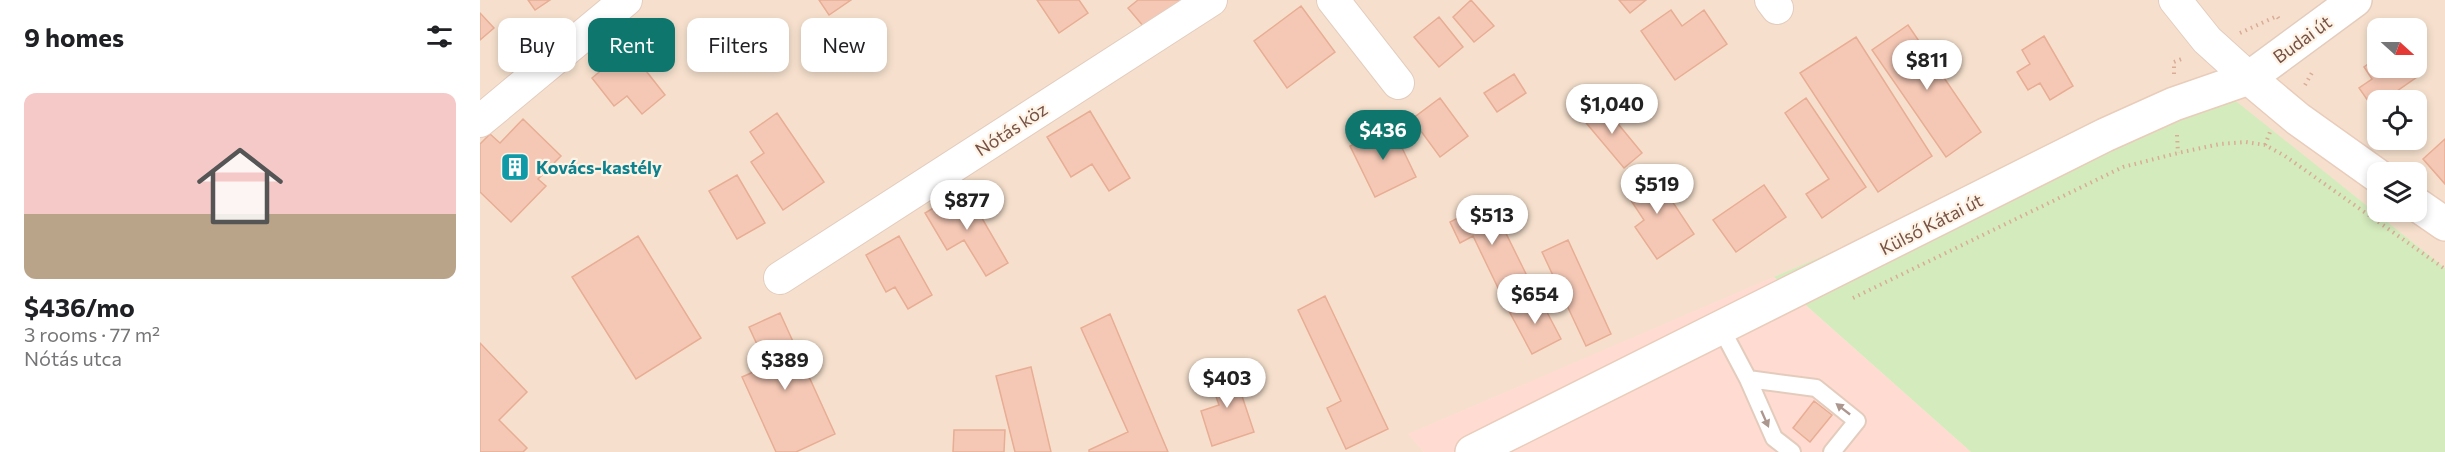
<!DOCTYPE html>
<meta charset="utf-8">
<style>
body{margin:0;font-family:Commissioner,sans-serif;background:#f6f6f6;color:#202124;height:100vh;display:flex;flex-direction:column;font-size:22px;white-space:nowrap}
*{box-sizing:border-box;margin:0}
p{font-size:20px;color:#757577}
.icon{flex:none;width:33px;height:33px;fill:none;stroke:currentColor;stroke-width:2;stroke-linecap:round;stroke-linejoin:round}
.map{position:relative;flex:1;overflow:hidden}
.panel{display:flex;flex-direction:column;background:#fff;width:480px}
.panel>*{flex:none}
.top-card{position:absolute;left:18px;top:18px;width:570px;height:54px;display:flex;gap:12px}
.needle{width:39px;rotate:111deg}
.tools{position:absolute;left:1887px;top:18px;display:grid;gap:12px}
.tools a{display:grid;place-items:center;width:60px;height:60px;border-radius:12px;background:#fff;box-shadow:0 3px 9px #0003;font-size:30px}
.price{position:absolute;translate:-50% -51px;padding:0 14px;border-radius:21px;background:#fff;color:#222;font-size:20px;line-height:39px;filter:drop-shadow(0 2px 3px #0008)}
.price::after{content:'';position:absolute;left:50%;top:36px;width:18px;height:14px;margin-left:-9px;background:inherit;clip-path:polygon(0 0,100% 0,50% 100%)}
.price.current{background:#0f766e;color:#fff}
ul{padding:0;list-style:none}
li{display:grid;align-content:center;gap:12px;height:318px;padding:0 24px}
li+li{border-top:2px solid #e0e0e0}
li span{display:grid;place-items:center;height:186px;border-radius:12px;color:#555}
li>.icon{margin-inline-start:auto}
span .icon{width:108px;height:108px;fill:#fffc;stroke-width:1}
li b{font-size:26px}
h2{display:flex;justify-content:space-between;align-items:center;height:72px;padding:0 24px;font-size:26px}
.chip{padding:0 21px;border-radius:12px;background:#fff;box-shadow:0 3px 9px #0003;font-size:21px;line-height:54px}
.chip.current{background:#0f766e;color:#fff}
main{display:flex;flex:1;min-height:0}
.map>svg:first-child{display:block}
.residential{fill:#f6e0cd;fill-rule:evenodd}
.commercial{fill:#ffdbd1}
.green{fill:#d4ebbd}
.building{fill:#f5c8b5;stroke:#e8ad94;stroke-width:1.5}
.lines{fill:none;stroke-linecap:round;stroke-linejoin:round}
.service-casing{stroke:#e4ccbd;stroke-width:20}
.minor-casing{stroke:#e4ccbd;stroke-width:34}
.tertiary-casing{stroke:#e4ccbd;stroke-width:36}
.secondary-casing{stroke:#e9ccba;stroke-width:36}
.path{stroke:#d9ac98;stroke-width:4;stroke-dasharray:1.5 4.5;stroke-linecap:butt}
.service{stroke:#fff;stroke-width:16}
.minor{stroke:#fff;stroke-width:32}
.tertiary{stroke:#fff;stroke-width:33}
.secondary{stroke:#fff;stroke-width:33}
.oneway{fill:#ac978f}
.labels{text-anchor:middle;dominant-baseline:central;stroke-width:4.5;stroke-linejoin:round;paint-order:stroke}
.street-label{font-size:18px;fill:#755245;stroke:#fff3e6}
.culture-label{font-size:18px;font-weight:bold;fill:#0d838f;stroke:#fff3e6;text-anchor:start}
</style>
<main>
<section class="panel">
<h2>9 homes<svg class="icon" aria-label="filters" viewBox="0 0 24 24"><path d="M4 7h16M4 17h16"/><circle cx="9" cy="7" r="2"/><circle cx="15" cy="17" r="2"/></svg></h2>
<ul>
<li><span style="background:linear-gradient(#f6c9c9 65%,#b9a48a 0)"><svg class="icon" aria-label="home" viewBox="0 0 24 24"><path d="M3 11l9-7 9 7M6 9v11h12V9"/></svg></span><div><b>$436/mo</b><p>3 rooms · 77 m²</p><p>Nótás utca</p></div></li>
</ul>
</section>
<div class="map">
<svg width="1965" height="452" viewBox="0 0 1965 452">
<rect width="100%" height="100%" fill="#feefdf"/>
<path class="residential" d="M0 0H1965V268L1727 79 1509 185 929 434 944 452H0ZM1898 28H1936V68H1898ZM1898 100H1936V140H1898ZM1898 172H1936V212H1898Z"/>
<path class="commercial" d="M1294 277 1491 452H944L928 434Z"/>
<path class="green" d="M1727 78 1965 268V452H1491L1294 277 1509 185Z"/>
<path class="building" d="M48 0H70L55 10Z
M339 0H371L349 15Z
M557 0H599L608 13 579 33Z
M658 0H701L704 3 669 33 648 8Z
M991 0 1014 26 994 42 973 17Z
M1139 0H1166L1150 13Z
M821 6 855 52 807 88 774 41Z
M1191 10 1202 26 1224 10 1247 44 1195 80 1161 31Z
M0 13 14 28 0 40Z
M959 17 983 47 959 67 934 37Z
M1428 25 1501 132 1466 157 1392 50Z
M1564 36 1593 86 1570 100 1560 83 1548 90 1537 72 1550 64 1542 50Z
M1376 37 1452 156 1398 192 1320 73Z
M148 48 185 95 162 114 147 96 134 106 112 78Z
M1898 57V68H1931L1937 77 1904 100H1898V105L1893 108 1879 88 1892 79 1884 67Z
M1034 74 1046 93 1017 112 1004 93Z
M960 98 988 136 960 157 932 119Z
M1326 98 1386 187 1342 218 1326 194 1349 179 1305 113Z
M1120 102 1162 153 1144 168 1102 118Z
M610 111 650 178 629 191 612 164 591 177 567 137Z
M297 113 344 182 303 210 271 162 284 153 270 132Z
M43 119 81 156 58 179 66 186 31 222 0 192V144L10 134 20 143Z
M911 125 936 177 895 197 870 146Z
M1965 139V184L1943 159Z
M1170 168 1214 234 1177 259 1155 227 1164 220 1142 187Z
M257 175 285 223 257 239 229 191Z
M1284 185 1306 217 1256 252 1233 220Z
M485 189 528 263 506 276 484 240 467 250 445 213Z
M1010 201 1049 280 1021 294 993 236 980 243 970 222Z
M158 236 221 338 156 379 92 277Z
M419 236 452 295 428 309 415 287 406 292 386 255Z
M1088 240 1131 334 1106 346 1062 252Z
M1058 295 1081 339 1052 354 1029 311Z
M845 296 908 429 866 449 847 408 861 401 818 310Z
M300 313 355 434 316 452H296L262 377 287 366 269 327Z
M630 314 688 452H609V450L648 432 601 328Z
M0 343 47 392 19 420 47 448 43 452H0Z
M752 366 774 432 732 446 721 411 739 405 728 374Z
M551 367 571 452H535L516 376Z
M1334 401 1352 415 1330 442 1313 428Z
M474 430H525L524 452H473Z"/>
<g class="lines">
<g class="service-casing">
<path id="service" d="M1241 328 1268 379 1294 438 1312 452
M1268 379 1336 388 1377 421 1352 452"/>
</g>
<g class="minor-casing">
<path id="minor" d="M853 0 918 83
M1291 0 1297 8
M1695 0 1727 40 1769 78
M0 121 146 0
M300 278 731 0"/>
</g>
<g class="tertiary-casing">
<path id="tertiary" d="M1769 78 1875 0"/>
</g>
<g class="secondary-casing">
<path id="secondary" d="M1936 204 1965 224
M992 452 1625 135 1694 104 1769 78 1818 119 1898 176"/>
</g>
<path class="path" d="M1760 33 1797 16 1799 19
M1694 74V62L1704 58
M1825 85 1833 71
M1697 135 1698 153
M1785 145 1790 132
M1373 298 1643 167 1698 153 1740 144 1766 142 1785 145 1805 156 1965 269"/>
<use href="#service" class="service"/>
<use href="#minor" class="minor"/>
<use href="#tertiary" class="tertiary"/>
<use href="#secondary" class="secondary"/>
</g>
<defs><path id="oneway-solid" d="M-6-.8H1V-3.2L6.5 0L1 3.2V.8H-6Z" transform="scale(1.5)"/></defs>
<g class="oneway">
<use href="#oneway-solid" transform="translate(1363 409) rotate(-142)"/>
<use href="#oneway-solid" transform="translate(1285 419) rotate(66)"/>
</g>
<defs>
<g id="building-square" transform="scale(1.5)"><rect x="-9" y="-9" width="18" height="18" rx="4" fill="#0f9aa8" stroke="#fff3e6"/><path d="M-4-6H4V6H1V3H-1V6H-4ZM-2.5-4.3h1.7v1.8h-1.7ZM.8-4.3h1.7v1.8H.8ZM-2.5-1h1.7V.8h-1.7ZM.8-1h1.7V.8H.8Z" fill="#fff"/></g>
</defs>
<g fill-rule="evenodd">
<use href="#building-square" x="35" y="167"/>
</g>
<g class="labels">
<g class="street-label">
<text transform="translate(1822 39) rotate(-36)">Budai út</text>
<text transform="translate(531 129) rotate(-33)">Nótás köz</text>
<text transform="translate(1451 224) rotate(-27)">Külső Kátai út</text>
</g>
<g class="culture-label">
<text x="56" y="167">Kovács-kastély</text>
</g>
</g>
</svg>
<div class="tools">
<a><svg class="needle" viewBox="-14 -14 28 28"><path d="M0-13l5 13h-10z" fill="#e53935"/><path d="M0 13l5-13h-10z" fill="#757577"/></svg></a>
<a><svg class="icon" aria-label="locate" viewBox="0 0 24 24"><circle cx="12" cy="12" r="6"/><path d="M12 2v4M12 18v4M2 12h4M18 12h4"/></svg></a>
<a><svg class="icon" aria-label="layers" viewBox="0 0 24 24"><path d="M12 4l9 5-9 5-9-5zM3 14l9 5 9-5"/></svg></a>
</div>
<b class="price" style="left:1447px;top:91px">$811</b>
<b class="price" style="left:1132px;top:135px">$1,040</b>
<b class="price current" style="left:903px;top:161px">$436</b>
<b class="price" style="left:1177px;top:215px">$519</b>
<b class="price" style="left:487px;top:231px">$877</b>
<b class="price" style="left:1012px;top:246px">$513</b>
<b class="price" style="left:1055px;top:325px">$654</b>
<b class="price" style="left:305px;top:391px">$389</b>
<b class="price" style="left:747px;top:409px">$403</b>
<div class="top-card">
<a class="chip">Buy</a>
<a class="chip current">Rent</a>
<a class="chip">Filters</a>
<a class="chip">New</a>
</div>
</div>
</main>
